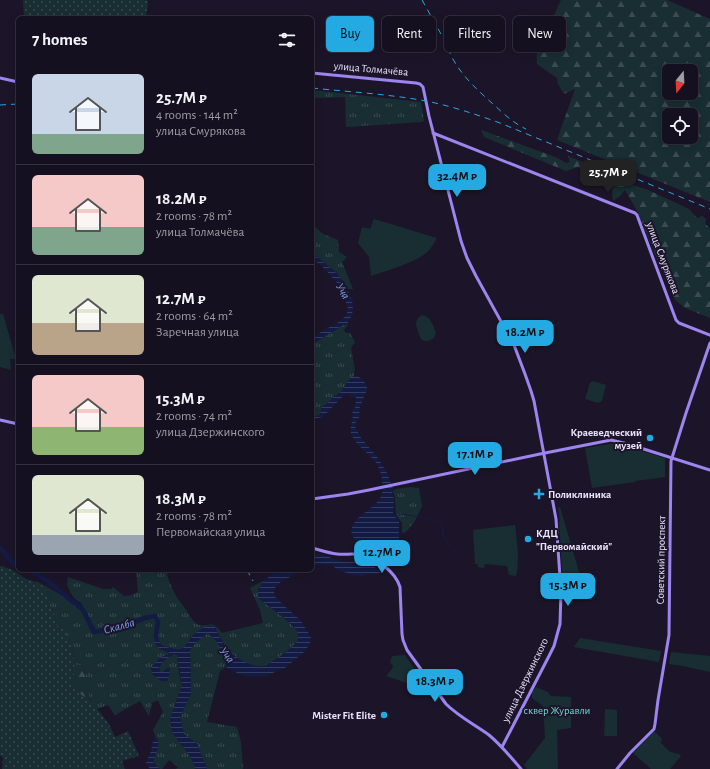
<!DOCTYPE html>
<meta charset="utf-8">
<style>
body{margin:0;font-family:"Alegreya Sans",sans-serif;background:#1e1928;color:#f1f3f6;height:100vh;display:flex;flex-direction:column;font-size:15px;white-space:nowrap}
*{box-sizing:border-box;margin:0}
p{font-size:13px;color:#9d9da4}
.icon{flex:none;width:22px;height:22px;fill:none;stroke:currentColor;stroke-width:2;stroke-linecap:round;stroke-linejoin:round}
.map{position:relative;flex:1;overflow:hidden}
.drawer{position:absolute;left:16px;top:16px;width:298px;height:556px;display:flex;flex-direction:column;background:#15101f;border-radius:6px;box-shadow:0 2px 10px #0003,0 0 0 1px #34303d}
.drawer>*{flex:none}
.hud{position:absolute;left:326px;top:16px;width:324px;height:36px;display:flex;gap:8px}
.needle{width:26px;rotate:198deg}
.controls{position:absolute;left:662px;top:64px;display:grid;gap:8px}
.controls a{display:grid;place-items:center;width:36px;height:36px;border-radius:6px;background:#15101f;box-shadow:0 2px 10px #0003,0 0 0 1px #34303d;font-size:20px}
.price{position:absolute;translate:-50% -34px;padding:0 9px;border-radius:8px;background:#25a9e2;color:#111;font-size:13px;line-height:26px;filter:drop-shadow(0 1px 2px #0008)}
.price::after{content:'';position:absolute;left:50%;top:24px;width:12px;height:9px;margin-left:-6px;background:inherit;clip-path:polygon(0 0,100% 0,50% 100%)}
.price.active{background:#222;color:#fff}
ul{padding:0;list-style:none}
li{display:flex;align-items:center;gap:12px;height:100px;padding:0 16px}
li+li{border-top:1px solid #34303d}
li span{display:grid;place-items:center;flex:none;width:112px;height:80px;border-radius:6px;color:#555}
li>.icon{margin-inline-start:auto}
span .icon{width:48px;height:48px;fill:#fffc;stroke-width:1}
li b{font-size:17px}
h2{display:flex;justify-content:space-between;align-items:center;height:48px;padding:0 16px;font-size:17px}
.chip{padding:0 14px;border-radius:6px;background:#15101f;box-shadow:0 2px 10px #0003,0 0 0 1px #34303d;font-size:14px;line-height:36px}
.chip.active{background:#25a9e2;color:#111}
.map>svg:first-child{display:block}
.grass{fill:url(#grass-tufts)}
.forest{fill:url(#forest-firs);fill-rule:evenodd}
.park{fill:#182e33}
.garden{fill:url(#garden-dots)}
.water{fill:url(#water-rules)}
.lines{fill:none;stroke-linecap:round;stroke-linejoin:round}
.stream{stroke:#131b44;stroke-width:1}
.river{stroke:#131b44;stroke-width:4.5}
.secondary{stroke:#9d84ef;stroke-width:3}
.rail{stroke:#25a9e2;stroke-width:1;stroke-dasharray:6 5;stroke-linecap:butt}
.poi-dot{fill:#25a9e2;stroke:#1c1529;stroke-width:1.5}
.labels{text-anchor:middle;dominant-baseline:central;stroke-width:4;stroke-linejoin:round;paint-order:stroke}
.street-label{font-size:11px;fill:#e9e1fb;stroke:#1c1529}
.poi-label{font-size:11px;font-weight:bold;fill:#e9e1fb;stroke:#1c1529;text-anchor:end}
.park-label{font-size:11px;fill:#75d3cf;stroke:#1c1529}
.water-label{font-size:12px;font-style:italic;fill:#7ca2ee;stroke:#1c1529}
</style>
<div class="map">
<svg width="710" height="769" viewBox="0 0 710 769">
<defs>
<pattern id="grass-tufts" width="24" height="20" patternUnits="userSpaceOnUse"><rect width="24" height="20" fill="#182e33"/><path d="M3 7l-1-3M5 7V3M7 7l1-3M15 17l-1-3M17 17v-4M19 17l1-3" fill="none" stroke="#3a4c51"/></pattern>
<pattern id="forest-firs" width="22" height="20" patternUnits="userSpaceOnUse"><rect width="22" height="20" fill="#182e33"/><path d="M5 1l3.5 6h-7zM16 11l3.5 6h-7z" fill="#3a4c51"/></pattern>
<pattern id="garden-dots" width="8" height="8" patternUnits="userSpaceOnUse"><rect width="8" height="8" fill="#182e33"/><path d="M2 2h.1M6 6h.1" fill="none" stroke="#3a4c51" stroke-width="1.8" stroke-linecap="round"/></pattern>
<pattern id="water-rules" width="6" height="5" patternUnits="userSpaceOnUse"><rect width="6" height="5" fill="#131b44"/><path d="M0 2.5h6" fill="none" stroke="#353c60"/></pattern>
</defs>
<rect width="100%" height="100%" fill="#1c1529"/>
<path class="grass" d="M312 90 421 102 424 121 421 122 346 127 345 97 312 98Z
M312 224 323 234 338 240 339 252 347 257 342 262 353 289H348L337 273 312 253Z
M348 324 347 326 344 330 345 332 347 333H350L355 342 351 348 355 370 354 372V376L350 379 340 393 335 396 330 401 322 407 320 415 318 416H312V344L337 329 341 326Z
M410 487 419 488 422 506 415 521 406 532 402 533V523L396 515 395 498 393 491 396 489Z
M136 570H167C166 577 174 593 178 599 180 602 182 604 184 607 188 612 192 621 197 624 203 628 210 622 215 626 218 627 220 631 222 633L263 623 260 610 250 588 265 580 258 589V598C266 604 293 624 297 631 299 635 299 639 296 643 292 648 270 664 264 666 259 667 251 665 246 663 240 660 230 653 227 648 222 642 219 634 215 627L193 635 184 648 181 649H174L161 645 157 635 160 649 169 653 168 655 163 656 151 669 161 681 168 668 163 672H160L159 669C163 660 166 659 174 654L177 655 179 673 182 685 170 719C170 734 179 741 187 752 191 757 194 763 195 769H176L178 767 169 760 162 769H160C146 757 159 754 158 739L156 738 153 730 163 712 158 700 152 703 149 716 140 701 115 715 108 705 97 709C95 707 93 704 91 701 86 691 87 677 84 666L75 665 72 650 56 625 55 616 49 604 51 597 40 583 72 601 83 610 95 632C107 630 119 628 131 623 138 621 145 617 152 616L147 615 114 627 96 630 81 603 76 600 72 595 67 585 68 577 103 589H111L113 587 124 596 132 595 138 592Z
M207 633 215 639 224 656 226 667 220 671 207 722 237 727 241 742 243 769H207L197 744 184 734 180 718 191 693 190 650 196 642Z"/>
<path class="forest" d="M561 0H667L710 19V202L557 140 575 89 564 94 558 84 557 78 537 64 536 34 544 37ZM669 71H691V93H669ZM669 115H691V137H669Z
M481 130 558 158 566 163 570 162 568 156 623 179 625 185 627 183 648 190 689 209 696 217 699 218 702 216 706 219 705 223 710 229V318L685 308 675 300 636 209 625 190 620 196 613 201 612 186 598 175 578 167 566 171 484 137Z
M75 665 84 666C87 678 87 689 91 701 83 696 74 693 73 683 73 677 74 676 72 669Z"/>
<path class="park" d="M374 219 437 238C434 243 431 249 426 253 414 263 386 271 371 276L369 257 358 243 362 227 370 229Z
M0 314H3L16 359H10L11 370 0 367Z
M423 315C431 318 433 325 436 333L434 338 429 341C427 341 424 341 422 340 420 338 419 334 418 331 415 324 415 318 423 315Z
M593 381 606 385 602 401 598 403 585 399 590 383Z
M610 444H618L665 458V477L635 481V482L592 488 585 448Z
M560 507 582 582 563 585 559 521H560L558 508Z
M515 525C517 542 520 560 516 576L509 575 507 566 485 564 484 568 478 567V564H475L473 530Z
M580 638 661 651 659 662 574 647Z
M671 652 710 656V672L683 666 669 664Z
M405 655 421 679 416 686 386 676 392 669 393 666 390 662 392 656Z
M536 687 548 692 551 696 571 697V728L557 730 558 769H527L524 765 545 738 543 706 532 698V692Z
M605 709 617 710V736H604Z
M654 731 662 739 661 743 670 752 679 754 681 756 670 769H651L633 753Z"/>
<path class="garden" d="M23 0H146L148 1 146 18H24Z
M0 566H2L15 571 26 579 40 583 51 597 49 604 55 616 56 625 66 631 72 650 75 665 72 669 74 675 73 683 77 692 91 701 109 724 115 737 128 731 139 756 122 761 125 769H2L3 758 0 755Z"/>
<path class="water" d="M312 253 336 273 340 277 350 295 353 305 352 316 348 321V324L341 326 337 329 312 344V337L337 323 346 316 348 309 342 291 337 283 322 266 312 259Z
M356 376 363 379 367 387V390L359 409V411L360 416 356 422 355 427 361 438 378 458 387 473 393 489 392 494 394 499 393 513 399 521V538L395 549 388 558H383L375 552 369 560 370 564 380 571V573L376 574H367L364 576 351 575 348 573 339 571 332 565 328 564 312 566V554C315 554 319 554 322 555 335 558 349 568 361 558L364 548C361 545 354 540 352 535 346 517 380 509 382 493 384 481 381 468 373 459 366 451 357 446 352 436 348 427 355 419 352 410L355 409C355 405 357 399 355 396L352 397H351L350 394 348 393 344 395 323 417 312 419V416H317L320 415 322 407 330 401 333 397 340 393 351 377Z
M279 570H299C297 572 294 575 292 576 283 581 269 585 276 598L301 621 311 637 310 644 303 653 285 668 265 676 251 677 239 674 226 667C223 653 219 642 208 633L196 642 190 650 191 693 180 718 184 734 197 744 207 769H195C194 763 191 757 187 752 179 741 170 734 170 719L182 685 177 655 174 654C166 659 163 660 159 668L160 672H163L168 668H170L169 676 167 681H161L153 675 151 669C156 661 159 657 168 655L169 652 160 649 154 643 156 635 161 645C165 647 178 651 183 648 187 646 189 640 193 636 197 631 208 623 215 627 218 634 222 642 226 648 232 655 246 664 255 666 257 666 261 667 264 666 270 664 293 648 296 643 299 639 299 635 297 631 294 624 266 604 258 598 258 582 267 578 279 570Z
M156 738 158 739C159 745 157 755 153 760L154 764 160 769H150L146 763C147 759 149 757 150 753 153 748 150 743 156 738Z"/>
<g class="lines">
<path class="stream" d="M396 517 402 514 432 519 441 524 444 538 456 553"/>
<path class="river" d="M0 548 15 565 18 566
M29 570 46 580 83 610 94 632C106 630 118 628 130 624 138 621 145 617 155 616L158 622 156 635 157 640"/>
<path class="secondary" d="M312 73 416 83 420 84 423 87 429 116 461 241 467 258 476 276 514 345 525 374 531 391 534 401 556 519 561 592 560 624 554 646 549 656 502 747
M0 78 18 82
M433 133 635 213 637 215 676 320 679 323 710 335
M0 420 18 424
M312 499 348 494 369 490 540 454 611 440 628 444 710 470
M312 548C320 550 328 553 337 554 345 555 354 553 362 555 377 559 395 571 400 587L402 634 403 640 407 650 446 704C458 716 475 725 489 735 501 745 511 757 521 769
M617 769 630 753 654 729 655 724 658 700 669 635 671 461 686 413 710 343"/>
<path class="rail" d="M422 0 446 43C454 69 474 87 493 104 503 113 513 123 526 129
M312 88C350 92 388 94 426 101 451 106 475 114 500 123L710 209
M0 105 18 104
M247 570 253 581"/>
</g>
<g class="poi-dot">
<circle cx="650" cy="438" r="4"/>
<path d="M537 488h4v4h4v4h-4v4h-4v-4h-4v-4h4z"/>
<circle cx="528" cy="539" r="4"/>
<circle cx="384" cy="715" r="4"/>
</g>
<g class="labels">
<g class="street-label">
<text transform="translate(371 69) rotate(5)">улица Толмачёва</text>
<text transform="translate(663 258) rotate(69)">улица Смурякова</text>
<text transform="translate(661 560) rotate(-89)">Советский проспект</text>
<text transform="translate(525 680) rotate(-64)">улица Дзержинского</text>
</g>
<g class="poi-label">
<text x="642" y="432">Краеведческий<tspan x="642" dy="13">музей</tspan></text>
<text x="548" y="494" text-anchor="start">Поликлиника</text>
<text x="536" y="533" text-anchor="start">КДЦ<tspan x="536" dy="13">"Первомайский"</tspan></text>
<text x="376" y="715">Mister Fit Elite</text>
</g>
<g class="park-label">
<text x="557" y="710">сквер Журавли</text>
</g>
<g class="water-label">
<text transform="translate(343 291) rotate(60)">Уча</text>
<text transform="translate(119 626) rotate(-15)">Скалба</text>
<text transform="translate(227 655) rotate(52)">Уча</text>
</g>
</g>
</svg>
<div class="controls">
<a><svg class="needle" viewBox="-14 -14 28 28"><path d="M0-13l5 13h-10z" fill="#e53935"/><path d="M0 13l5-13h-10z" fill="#9d9da4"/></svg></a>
<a><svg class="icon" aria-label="locate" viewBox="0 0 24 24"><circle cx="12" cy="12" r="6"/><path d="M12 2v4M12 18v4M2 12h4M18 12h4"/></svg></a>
</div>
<b class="price active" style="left:608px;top:194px">25.7M ₽</b>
<b class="price" style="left:457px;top:198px">32.4M ₽</b>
<b class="price" style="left:525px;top:354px">18.2M ₽</b>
<b class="price" style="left:475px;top:476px">17.1M ₽</b>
<b class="price" style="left:382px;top:574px">12.7M ₽</b>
<b class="price" style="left:568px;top:607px">15.3M ₽</b>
<b class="price" style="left:435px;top:703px">18.3M ₽</b>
<div class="hud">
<a class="chip active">Buy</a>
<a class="chip">Rent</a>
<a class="chip">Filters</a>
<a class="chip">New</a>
</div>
<section class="drawer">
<h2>7 homes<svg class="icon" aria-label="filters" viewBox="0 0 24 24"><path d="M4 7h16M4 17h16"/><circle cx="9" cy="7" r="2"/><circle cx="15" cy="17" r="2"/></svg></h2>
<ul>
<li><span style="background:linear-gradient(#c9d6e8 75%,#7fa58c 0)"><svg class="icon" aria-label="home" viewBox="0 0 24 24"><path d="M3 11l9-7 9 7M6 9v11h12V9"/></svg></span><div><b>25.7M ₽</b><p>4 rooms · 144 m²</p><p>улица Смурякова</p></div></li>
<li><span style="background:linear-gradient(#f6c9c9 65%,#7fa58c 0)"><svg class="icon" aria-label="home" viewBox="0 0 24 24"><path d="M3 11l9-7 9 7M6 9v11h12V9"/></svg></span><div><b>18.2M ₽</b><p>2 rooms · 78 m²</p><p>улица Толмачёва</p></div></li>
<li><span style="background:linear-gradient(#dfe7d0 60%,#b9a48a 0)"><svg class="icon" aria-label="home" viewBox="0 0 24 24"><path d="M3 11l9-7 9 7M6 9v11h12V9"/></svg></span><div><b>12.7M ₽</b><p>2 rooms · 64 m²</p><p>Заречная улица</p></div></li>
<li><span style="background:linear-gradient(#f6c9c9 65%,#8fb573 0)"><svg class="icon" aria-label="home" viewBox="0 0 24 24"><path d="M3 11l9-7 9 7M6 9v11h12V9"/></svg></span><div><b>15.3M ₽</b><p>2 rooms · 74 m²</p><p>улица Дзержинского</p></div></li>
<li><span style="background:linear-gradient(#dfe7d0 75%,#9aa5b1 0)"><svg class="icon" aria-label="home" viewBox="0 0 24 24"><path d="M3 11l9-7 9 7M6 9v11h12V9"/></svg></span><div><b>18.3M ₽</b><p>2 rooms · 78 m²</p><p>Первомайская улица</p></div></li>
</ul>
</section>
</div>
